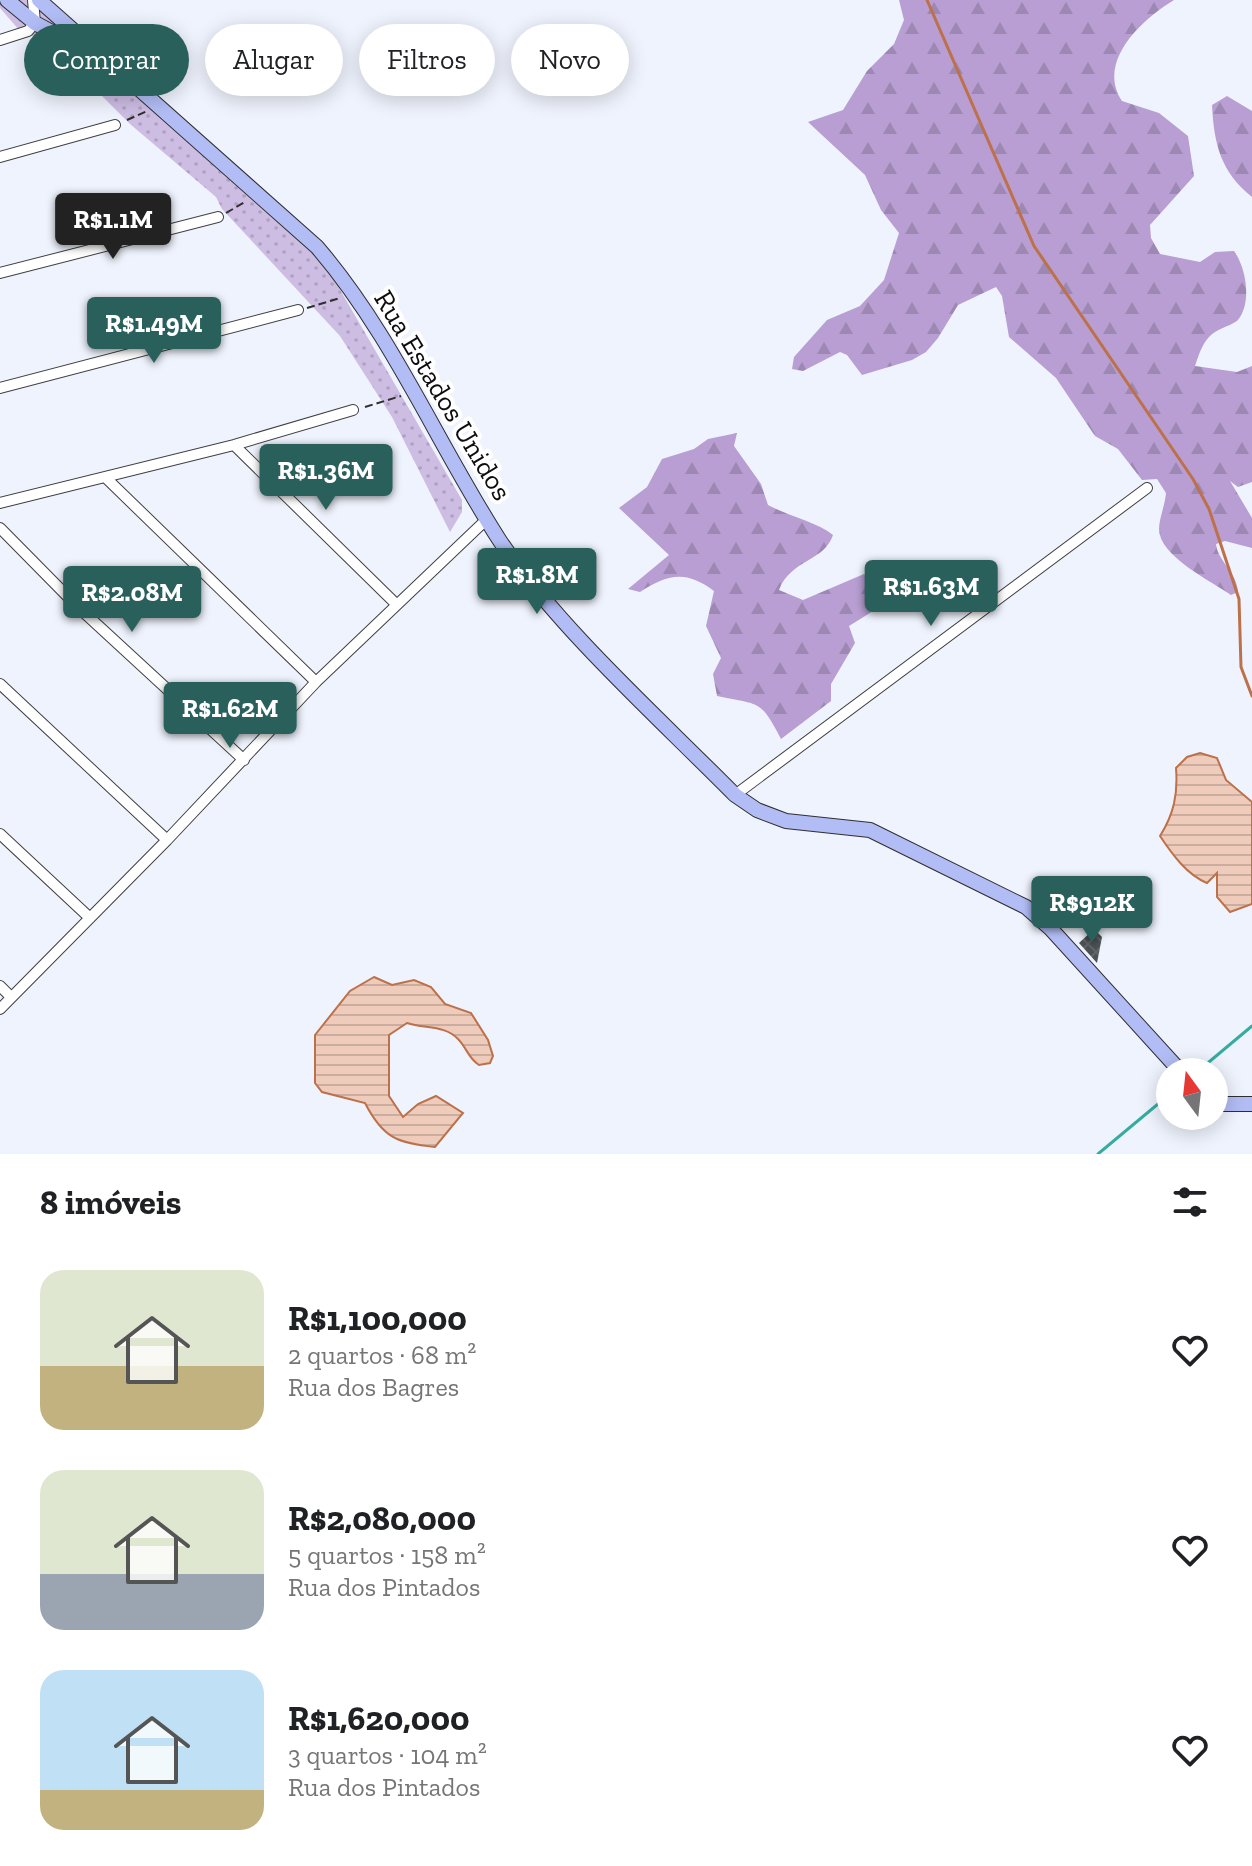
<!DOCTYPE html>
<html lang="pt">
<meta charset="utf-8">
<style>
body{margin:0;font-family:"Zilla Slab",serif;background:#f6f6f6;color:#202124;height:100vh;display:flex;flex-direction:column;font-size:30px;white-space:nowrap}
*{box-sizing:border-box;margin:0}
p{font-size:26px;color:#757577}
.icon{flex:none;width:44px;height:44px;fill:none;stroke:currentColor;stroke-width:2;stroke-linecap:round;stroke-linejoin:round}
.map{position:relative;height:1154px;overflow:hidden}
.sheet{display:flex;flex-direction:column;background:#fff;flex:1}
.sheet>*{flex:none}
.top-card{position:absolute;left:24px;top:24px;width:800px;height:72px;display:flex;gap:16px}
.needle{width:52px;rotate:345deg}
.fabs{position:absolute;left:1156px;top:1058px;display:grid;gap:16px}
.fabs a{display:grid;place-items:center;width:72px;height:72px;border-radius:50%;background:#fff;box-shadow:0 4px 20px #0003;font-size:40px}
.price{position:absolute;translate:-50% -68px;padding:0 18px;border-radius:8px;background:#2a605c;color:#fff;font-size:26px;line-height:52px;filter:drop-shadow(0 2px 4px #0008)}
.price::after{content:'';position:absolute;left:50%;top:48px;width:24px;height:18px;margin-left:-12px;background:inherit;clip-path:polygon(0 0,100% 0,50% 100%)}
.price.current{background:#222;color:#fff}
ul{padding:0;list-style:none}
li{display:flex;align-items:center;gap:24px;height:200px;padding:0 40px}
li span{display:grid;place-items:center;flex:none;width:224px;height:160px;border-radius:24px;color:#555}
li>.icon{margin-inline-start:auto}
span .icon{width:96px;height:96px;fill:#fffc;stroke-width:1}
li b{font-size:34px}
h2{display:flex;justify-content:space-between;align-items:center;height:96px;padding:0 40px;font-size:34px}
.tag{padding:0 28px;border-radius:36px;background:#fff;box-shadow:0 4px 20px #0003;font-size:28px;line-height:72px}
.tag.current{background:#2a605c;color:#fff}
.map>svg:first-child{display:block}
.grass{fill:url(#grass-dots)}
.forest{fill:url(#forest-firs)}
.water{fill:url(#water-rules);stroke:#bc714a;stroke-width:2}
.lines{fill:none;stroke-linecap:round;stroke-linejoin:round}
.stream{stroke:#bc714a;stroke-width:3}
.building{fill:url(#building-cross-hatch)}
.street-casing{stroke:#404040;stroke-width:12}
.secondary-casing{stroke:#2f2f2f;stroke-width:16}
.path{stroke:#2f2f2f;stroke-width:2;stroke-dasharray:8 4;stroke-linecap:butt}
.street{stroke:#fff;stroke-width:10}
.secondary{stroke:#b2bdf5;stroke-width:14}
.rail{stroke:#36aca0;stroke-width:3}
.labels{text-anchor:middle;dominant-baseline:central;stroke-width:8;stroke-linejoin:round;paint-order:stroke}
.street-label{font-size:28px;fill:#0d0d0d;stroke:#fff}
</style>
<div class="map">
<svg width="1252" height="1154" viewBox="0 0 1252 1154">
<defs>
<pattern id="grass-dots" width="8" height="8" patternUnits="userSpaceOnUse" patternTransform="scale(2)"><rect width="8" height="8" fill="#cdbde3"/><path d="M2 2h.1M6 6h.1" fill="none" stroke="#afa1c2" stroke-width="1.8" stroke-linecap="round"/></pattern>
<pattern id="forest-firs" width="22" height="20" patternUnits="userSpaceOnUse" patternTransform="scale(2)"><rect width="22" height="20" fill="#b89ed2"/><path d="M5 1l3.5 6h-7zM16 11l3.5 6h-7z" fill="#9d87b3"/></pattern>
<pattern id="water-rules" width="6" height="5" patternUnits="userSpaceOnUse" patternTransform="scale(2)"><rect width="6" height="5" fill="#eecbba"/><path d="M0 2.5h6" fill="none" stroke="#cbad9f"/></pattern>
<pattern id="building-cross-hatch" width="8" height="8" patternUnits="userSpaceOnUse" patternTransform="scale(2)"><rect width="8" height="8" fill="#4b5154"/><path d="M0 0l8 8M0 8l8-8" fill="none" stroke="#606568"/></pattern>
</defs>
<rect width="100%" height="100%" fill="#eff3fd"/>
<path class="grass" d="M0 0H33L268 206 328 269 462 500V512L450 532 392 417 340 336 222 209 216 197 130 124 48 42 20 31 0 8Z"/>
<path class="forest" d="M899 0H1174C1141 20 1096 62 1122 101L1159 113 1188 136 1194 176 1150 225 1151 238 1160 254 1200 262 1215 252 1234 251C1247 269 1252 305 1237 321 1228 327 1216 329 1209 337 1202 344 1198 357 1195 366L1237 372 1252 366V482L1238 487 1230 481 1252 518V548L1225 541 1216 544C1218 562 1237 572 1238 592L1231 595C1211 581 1159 556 1159 529 1159 519 1165 505 1166 493L1157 479 1142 480 1118 449 1095 436 1056 378 1009 337 1002 296 996 287 958 305 938 338 926 352 912 360 862 375 847 355 840 352 803 371 792 369 794 357 827 320 860 306 884 280 899 233 881 210 865 175 808 122 843 110 867 71 894 44 904 20Z
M1227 96 1252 111V197C1221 172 1214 145 1212 105Z
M737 433 734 446 761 484 768 505C788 516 817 522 833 535 824 562 791 559 779 590L803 600 864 574 886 603 849 626 855 643 831 684V701L781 739C760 699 760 705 717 696L713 674 721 658 706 626 714 591C686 570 668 574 640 592L628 589 669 555 619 508 647 487 662 459 694 449 708 439Z"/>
<path class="water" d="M1200 753 1217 758 1226 780 1252 802V904L1230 912 1217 897V873L1207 883C1187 875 1172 854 1160 836 1174 814 1178 794 1176 768L1187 757Z
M374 977 392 985 414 980 431 987 445 1004 471 1013 488 1040 493 1056 490 1063 479 1065C468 1058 467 1048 458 1039 445 1025 425 1029 407 1023L389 1035V1096L403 1117 418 1104 436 1096 463 1113 435 1147C397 1143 383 1138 365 1103L322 1092 315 1083V1035L350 991Z"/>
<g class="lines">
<path class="stream" d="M927 0 1034 246 1193 479 1209 509 1239 599 1241 667 1252 696"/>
</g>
<path class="building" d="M1094 929 1102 937 1097 963 1079 943Z"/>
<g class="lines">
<g class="street-casing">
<path id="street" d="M0 40 28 31 35 23 33 0
M0 157 115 125
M0 273 218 217
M0 388 298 310
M234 445 395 603
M105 477 316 682
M0 503 234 445 353 410
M0 528 78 607 244 760
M0 684 167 840
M735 795 1147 488
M0 834 90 918
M0 986 11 997
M0 1009 167 840 316 682 487 519"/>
</g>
<g class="secondary-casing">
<path id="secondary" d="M7 0 35 23 92 54
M39 0 317 247C392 334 438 445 500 541 559 629 660 719 735 795L757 810 786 821 870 830 1026 907 1051 929 1181 1072
M1214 1104H1252"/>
</g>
<path class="path" d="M127 120 147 111
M226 213 245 202
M307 308 340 298
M365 407 401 396"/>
<use href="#street" class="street"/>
<use href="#secondary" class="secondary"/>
<path class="rail" d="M1197 1072 1252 1026
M1098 1154 1170 1094"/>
</g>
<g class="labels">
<g class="street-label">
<text transform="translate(443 395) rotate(59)">Rua Estados Unidos</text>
</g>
</g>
</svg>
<div class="fabs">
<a><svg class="needle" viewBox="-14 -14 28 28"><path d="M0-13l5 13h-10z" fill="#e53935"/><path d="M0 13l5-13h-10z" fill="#757577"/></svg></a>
</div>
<b class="price current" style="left:113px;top:261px">R$1.1M</b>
<b class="price" style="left:154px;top:365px">R$1.49M</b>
<b class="price" style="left:326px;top:512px">R$1.36M</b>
<b class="price" style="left:537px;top:616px">R$1.8M</b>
<b class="price" style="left:931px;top:628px">R$1.63M</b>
<b class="price" style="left:132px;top:634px">R$2.08M</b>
<b class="price" style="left:230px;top:750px">R$1.62M</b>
<b class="price" style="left:1092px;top:944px">R$912K</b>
<div class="top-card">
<a class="tag current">Comprar</a>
<a class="tag">Alugar</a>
<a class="tag">Filtros</a>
<a class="tag">Novo</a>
</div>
</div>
<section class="sheet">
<h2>8 imóveis<svg class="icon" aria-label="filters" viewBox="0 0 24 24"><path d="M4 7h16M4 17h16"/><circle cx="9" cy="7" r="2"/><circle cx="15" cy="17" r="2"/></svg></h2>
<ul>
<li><span style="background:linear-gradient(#dfe7d0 60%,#c2b280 0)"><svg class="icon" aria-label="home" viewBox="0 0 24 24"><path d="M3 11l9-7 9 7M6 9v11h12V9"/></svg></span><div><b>R$1,100,000</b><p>2 quartos · 68 m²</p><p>Rua dos Bagres</p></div><svg class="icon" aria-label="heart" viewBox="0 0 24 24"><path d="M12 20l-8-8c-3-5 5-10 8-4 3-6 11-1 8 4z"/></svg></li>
<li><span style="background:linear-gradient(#dfe7d0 65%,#9aa5b1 0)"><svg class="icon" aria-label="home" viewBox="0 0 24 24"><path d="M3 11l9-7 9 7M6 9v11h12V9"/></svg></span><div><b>R$2,080,000</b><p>5 quartos · 158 m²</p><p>Rua dos Pintados</p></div><svg class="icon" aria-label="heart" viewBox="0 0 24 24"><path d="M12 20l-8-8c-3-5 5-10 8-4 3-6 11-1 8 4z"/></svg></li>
<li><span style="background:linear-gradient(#bfe0f5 75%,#c2b280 0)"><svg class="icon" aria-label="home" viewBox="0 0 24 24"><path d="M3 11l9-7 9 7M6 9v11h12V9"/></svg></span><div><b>R$1,620,000</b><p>3 quartos · 104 m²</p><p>Rua dos Pintados</p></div><svg class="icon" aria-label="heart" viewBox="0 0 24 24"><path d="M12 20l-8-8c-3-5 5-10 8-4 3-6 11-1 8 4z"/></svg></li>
</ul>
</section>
